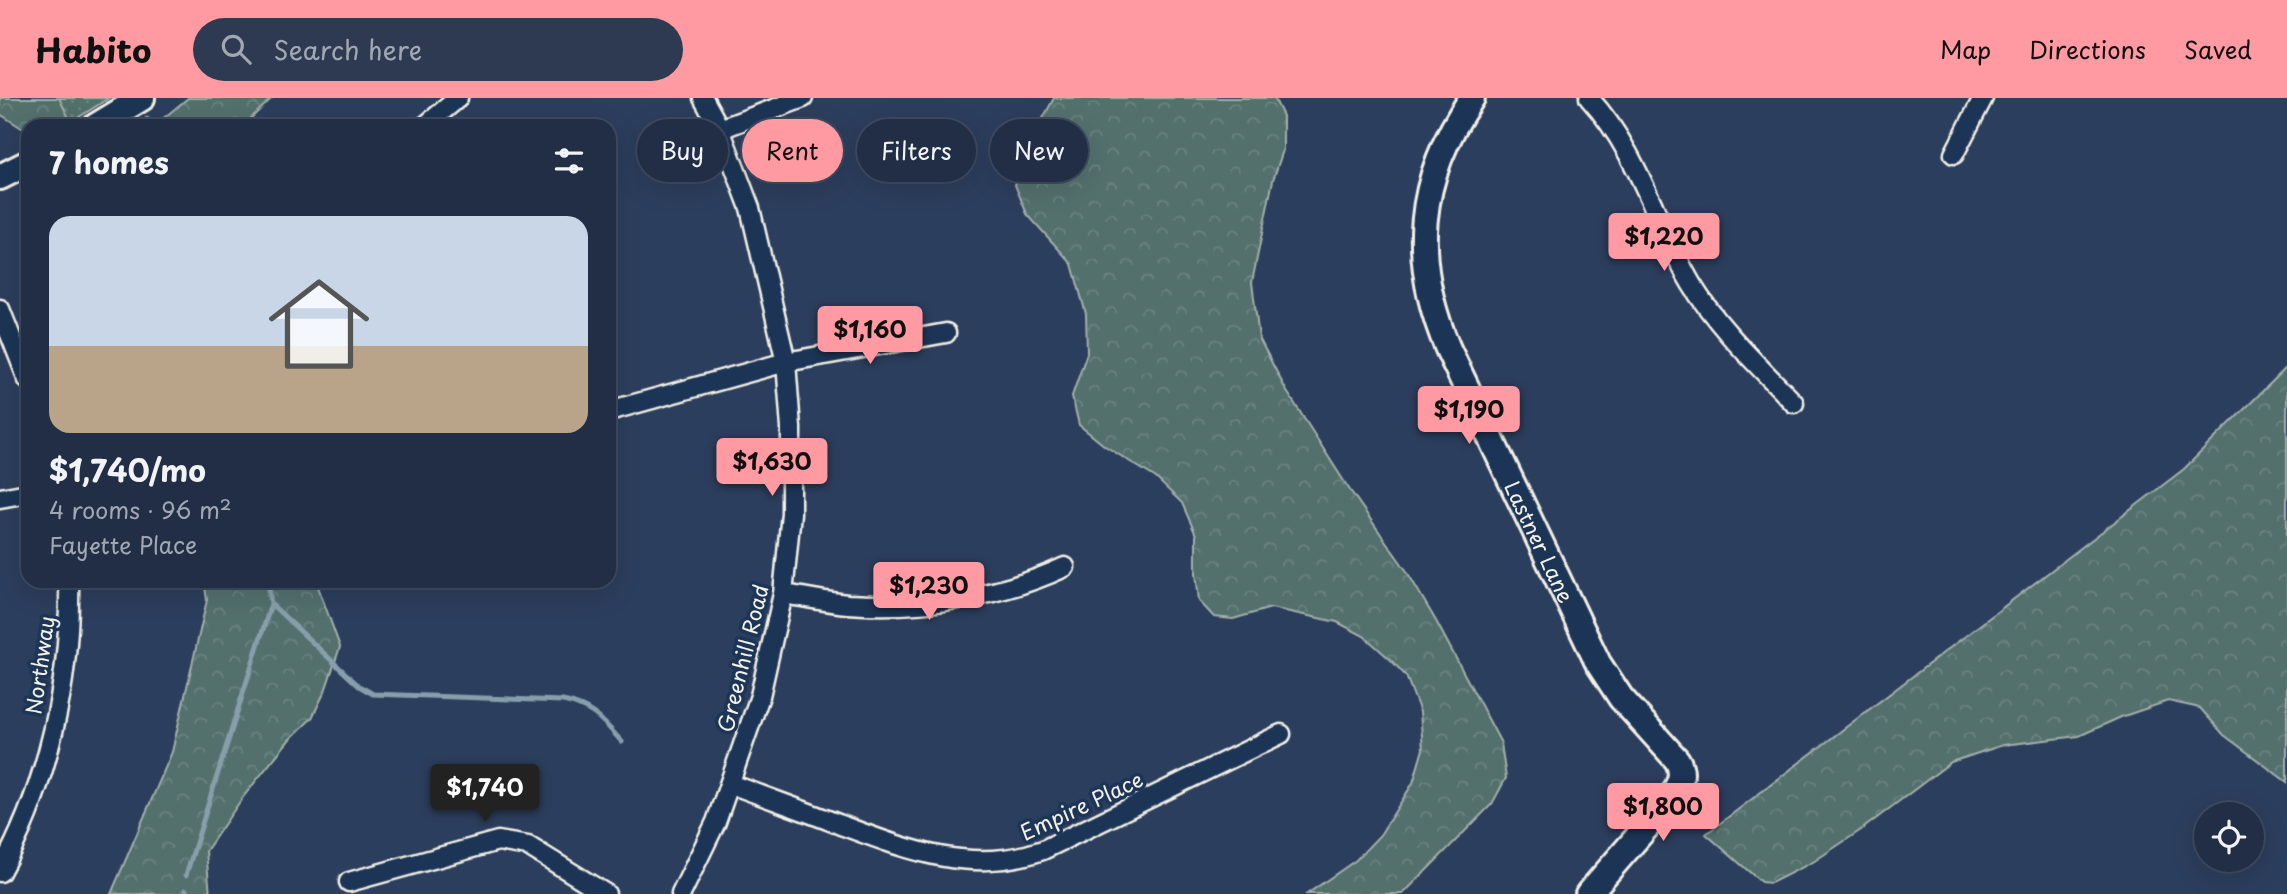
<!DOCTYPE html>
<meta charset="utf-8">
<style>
body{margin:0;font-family:"Playpen Sans",sans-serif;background:#2d3a51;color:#f1f3f6;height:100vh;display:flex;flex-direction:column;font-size:26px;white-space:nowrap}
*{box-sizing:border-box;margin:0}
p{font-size:23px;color:#a2a8b3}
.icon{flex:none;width:38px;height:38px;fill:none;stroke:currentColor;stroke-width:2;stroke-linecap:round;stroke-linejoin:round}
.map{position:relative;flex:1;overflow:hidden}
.sheet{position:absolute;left:21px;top:21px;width:595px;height:469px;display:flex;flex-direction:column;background:#212e46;border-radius:21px;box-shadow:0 7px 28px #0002,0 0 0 2px #3e4a5f}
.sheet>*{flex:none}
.hud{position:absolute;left:637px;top:21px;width:665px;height:63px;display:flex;gap:14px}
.fabs{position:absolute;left:2194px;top:704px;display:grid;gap:14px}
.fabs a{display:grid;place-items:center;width:70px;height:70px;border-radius:50%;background:#212e46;box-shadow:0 7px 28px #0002,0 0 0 2px #3e4a5f;font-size:35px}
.price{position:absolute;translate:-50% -60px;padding:0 16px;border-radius:7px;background:#ff9aa2;color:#111;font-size:23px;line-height:46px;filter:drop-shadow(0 2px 4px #0008)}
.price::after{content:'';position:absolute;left:50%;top:42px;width:21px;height:16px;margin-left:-10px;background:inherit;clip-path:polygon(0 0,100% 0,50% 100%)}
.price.selected{background:#222;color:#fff}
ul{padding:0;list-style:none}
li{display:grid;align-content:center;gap:14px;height:371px;padding:0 28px}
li+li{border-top:2px solid #3e4a5f}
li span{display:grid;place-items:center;height:217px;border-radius:21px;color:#555}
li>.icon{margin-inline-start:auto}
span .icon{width:126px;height:126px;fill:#fffc;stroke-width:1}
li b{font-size:30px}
h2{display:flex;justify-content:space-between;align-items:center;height:84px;padding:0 28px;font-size:30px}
.tag{padding:0 24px;border-radius:32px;background:#212e46;box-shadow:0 7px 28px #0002,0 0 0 2px #3e4a5f;font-size:24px;line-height:63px}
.tag.selected{background:#ff9aa2;color:#111}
header{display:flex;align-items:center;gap:42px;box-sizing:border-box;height:98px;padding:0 35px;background:#ff9aa2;color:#111}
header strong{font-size:33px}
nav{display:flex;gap:38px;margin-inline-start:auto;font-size:24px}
.search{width:490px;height:63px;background:#2d3a51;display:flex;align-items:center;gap:18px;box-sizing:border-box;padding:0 24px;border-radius:38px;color:#a2a8b3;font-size:26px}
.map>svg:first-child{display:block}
.forest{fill:url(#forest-crowns);stroke:#a3b0aa;stroke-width:2}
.park{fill:url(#park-dots);stroke:#a3b0aa;stroke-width:2}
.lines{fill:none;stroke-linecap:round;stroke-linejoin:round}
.stream{stroke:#879fab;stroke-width:5}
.street-casing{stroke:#f4f1e8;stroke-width:23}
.secondary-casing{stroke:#f4f1e8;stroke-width:30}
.street{stroke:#1d3557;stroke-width:18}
.secondary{stroke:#1d3557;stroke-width:24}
.labels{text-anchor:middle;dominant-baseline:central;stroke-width:7;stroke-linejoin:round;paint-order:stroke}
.street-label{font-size:21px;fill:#f4f1e8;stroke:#1d3557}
</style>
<header>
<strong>Habito</strong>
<div class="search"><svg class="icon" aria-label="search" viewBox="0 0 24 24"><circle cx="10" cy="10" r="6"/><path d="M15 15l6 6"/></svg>Search here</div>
<nav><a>Map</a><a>Directions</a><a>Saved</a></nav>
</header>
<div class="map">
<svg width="2287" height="796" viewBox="0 0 2287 796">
<defs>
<pattern id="forest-crowns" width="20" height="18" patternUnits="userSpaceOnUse" patternTransform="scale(1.75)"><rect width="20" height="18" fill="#526f6d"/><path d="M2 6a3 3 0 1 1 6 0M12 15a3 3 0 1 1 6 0" fill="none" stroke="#6c8482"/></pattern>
<pattern id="park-dots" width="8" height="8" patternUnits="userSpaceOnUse" patternTransform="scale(1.75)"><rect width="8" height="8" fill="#526f6d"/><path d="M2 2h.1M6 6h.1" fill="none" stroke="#6c8482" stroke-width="1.8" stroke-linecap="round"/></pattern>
</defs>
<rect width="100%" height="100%" fill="#2c3e5d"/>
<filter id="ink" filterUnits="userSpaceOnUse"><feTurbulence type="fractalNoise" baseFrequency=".0143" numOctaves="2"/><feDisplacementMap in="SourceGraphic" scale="14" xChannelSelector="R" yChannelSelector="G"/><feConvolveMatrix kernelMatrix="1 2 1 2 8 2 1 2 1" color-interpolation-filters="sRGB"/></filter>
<g filter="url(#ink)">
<path class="forest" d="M0 0H106L61 28H28V34L0 16Z
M188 0H272L243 28H154Z
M1054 0H1274L1283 18V52L1273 82 1252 184 1259 240 1286 292 1347 388 1406 472 1436 523 1501 645 1506 680 1492 706 1403 796H1307L1356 762 1380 737 1413 685 1423 651 1420 614 1406 578 1391 562 1364 538 1337 524 1271 510 1233 521 1214 519 1199 503 1196 475V437L1182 405 1156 380 1105 348 1079 327 1072 298 1087 255 1086 216 1072 166 1027 116 1015 87 1024 56Z
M2287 269V684L2224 637 2200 610 2168 603 2121 619 2079 638 2003 647 1951 664 1861 732 1813 764 1771 785 1761 784 1706 736 2184 371Z
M204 483H316L340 549 325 593 312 620 289 642 243 699 206 753 210 796H111L172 654 207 502Z"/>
<path class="park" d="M59 0H109L71 24Z"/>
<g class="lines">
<path class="stream" d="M147 21 151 28
M271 506 359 588 373 596 563 603C593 609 603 623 622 644
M186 777 271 506 268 483
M186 792 187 796"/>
<g class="street-casing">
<path id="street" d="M1589 0C1640 56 1654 123 1692 187 1719 231 1759 268 1794 305
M425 28 458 0
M720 31 803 0
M1954 56 1983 0
M0 211 28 282
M609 313 786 264 946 235
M0 400 28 395
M783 496C805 499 826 504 848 506 921 511 998 500 1065 469
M731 686C768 700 805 713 841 727 908 752 972 777 1043 752L1281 636
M0 774C48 687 71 582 69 483
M349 784 498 743 528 748 606 796
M681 796 716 724 760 598 783 496 791 415V330L786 264 750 110 720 31 703 0"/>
</g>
<g class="secondary-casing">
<g id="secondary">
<path id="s1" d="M1472 0C1416 81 1410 161 1448 251L1598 565 1621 600 1677 662C1686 677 1678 689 1669 703L1588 796"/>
<path d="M96 28 142 0"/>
<path d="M0 79 28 65"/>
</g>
</g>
<use href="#street" class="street"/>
<use href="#secondary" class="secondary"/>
</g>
</g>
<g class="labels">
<g class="street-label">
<text stroke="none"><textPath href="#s1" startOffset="478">Lastner Lane</textPath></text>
<text transform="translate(742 560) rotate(-76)">Greenhill Road</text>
<text transform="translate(39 567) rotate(-82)">Northway</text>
<text transform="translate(1081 707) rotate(-25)">Empire Place</text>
</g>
</g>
</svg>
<div class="fabs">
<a><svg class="icon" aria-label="locate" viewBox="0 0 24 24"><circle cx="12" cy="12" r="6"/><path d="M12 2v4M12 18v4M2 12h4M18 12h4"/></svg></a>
</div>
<b class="price" style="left:1664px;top:175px">$1,220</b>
<b class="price" style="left:870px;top:268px">$1,160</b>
<b class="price" style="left:1469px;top:348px">$1,190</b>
<b class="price" style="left:772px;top:400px">$1,630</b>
<b class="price" style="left:929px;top:524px">$1,230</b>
<b class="price selected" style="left:485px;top:726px">$1,740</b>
<b class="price" style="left:1663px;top:745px">$1,800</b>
<div class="hud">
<a class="tag">Buy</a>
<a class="tag selected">Rent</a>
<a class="tag">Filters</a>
<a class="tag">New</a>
</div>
<section class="sheet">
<h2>7 homes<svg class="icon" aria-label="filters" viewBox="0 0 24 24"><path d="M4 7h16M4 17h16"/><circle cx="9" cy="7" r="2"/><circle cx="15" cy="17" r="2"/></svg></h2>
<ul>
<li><span style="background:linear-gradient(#c9d6e8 60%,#b9a48a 0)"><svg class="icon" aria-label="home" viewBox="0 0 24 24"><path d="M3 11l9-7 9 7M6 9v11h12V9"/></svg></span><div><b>$1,740/mo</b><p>4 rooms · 96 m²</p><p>Fayette Place</p></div></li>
</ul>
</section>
</div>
